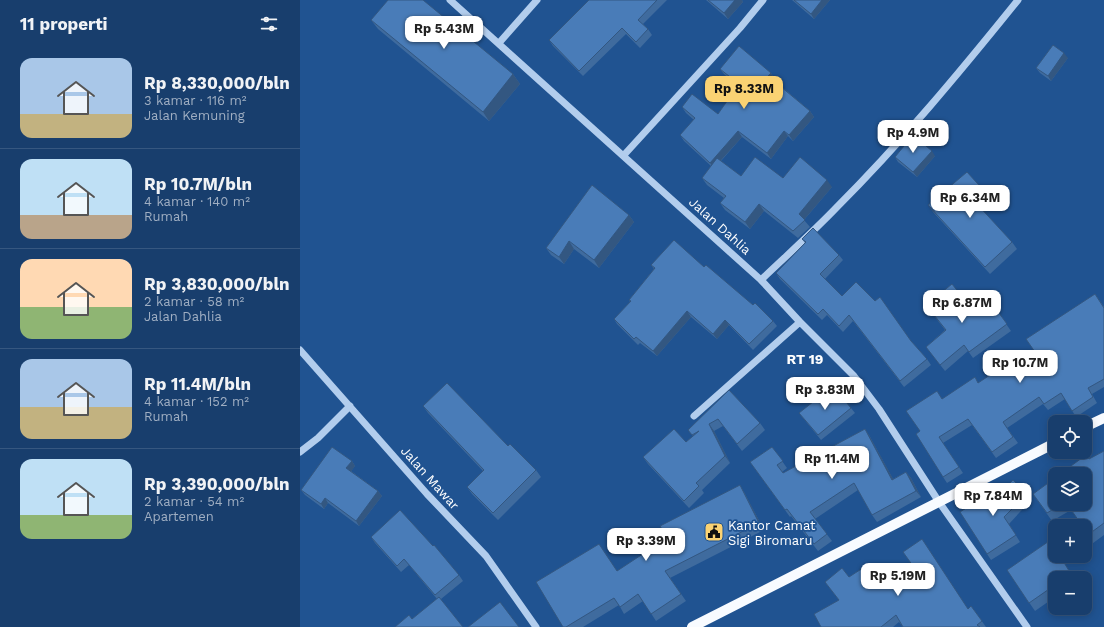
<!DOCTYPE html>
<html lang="id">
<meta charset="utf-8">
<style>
body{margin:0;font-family:"Work Sans",sans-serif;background:#214572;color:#f1f3f6;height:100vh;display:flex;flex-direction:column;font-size:15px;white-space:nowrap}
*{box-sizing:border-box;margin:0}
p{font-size:13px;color:#9faec2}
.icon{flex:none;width:22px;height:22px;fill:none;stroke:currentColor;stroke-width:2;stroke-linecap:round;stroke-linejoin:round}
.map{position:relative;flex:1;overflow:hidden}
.panel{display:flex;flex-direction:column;background:#183e6d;width:300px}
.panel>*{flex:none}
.fabs{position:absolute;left:748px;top:415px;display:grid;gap:8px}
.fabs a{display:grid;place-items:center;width:44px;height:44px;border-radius:8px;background:#183e6d;box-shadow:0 2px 10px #0003,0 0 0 1px #365780;font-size:20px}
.price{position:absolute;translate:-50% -34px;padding:0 9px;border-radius:8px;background:#fff;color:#222;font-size:13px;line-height:26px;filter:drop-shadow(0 1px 2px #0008)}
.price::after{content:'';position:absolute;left:50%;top:24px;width:12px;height:9px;margin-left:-6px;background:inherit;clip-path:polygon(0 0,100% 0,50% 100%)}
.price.current{background:#fad273;color:#111}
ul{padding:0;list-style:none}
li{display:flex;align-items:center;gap:12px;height:100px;padding:0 20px}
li+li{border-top:1px solid #365780}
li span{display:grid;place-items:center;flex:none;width:112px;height:80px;border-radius:12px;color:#555}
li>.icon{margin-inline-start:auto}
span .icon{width:48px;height:48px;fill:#fffc;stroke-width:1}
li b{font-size:17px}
h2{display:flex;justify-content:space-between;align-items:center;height:48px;padding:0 20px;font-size:17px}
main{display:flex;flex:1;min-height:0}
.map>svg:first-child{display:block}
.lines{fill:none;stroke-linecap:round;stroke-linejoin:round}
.minor{stroke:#b2cded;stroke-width:7}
.major{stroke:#f8fbff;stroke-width:10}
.wall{fill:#3f6b9e}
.shaded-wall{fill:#335781}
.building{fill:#497cb8;stroke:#335781}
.labels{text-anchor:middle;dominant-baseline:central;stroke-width:3.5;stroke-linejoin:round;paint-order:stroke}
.street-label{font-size:13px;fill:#fff;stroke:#205391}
.poi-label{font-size:13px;fill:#fff;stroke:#205391;text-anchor:start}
.neighbourhood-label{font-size:14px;font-weight:bold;fill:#fff;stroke:#205391}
</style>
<main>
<section class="panel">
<h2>11 properti<svg class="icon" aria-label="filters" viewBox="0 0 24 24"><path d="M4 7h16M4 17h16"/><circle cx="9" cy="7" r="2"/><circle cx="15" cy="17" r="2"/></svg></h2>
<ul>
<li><span style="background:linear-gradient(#a9c7e8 70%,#c2b280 0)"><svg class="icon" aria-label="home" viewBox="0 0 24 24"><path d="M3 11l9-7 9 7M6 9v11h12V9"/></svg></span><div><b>Rp 8,330,000/bln</b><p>3 kamar · 116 m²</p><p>Jalan Kemuning</p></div></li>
<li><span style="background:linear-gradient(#bfe0f5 70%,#b9a48a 0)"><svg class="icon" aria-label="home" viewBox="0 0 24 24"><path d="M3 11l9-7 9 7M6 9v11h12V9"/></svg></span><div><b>Rp 10.7M/bln</b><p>4 kamar · 140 m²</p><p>Rumah</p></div></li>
<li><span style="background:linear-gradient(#ffd9b3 60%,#8fb573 0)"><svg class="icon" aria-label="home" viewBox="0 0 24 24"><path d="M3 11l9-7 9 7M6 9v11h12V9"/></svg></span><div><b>Rp 3,830,000/bln</b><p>2 kamar · 58 m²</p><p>Jalan Dahlia</p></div></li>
<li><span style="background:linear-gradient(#a9c7e8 60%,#c2b280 0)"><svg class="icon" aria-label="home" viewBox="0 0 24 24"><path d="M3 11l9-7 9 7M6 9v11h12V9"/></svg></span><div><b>Rp 11.4M/bln</b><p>4 kamar · 152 m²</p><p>Rumah</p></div></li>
<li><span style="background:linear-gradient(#bfe0f5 70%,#8fb573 0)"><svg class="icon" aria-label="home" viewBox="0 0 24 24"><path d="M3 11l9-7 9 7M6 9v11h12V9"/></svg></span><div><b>Rp 3,390,000/bln</b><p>2 kamar · 54 m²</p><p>Apartemen</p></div></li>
</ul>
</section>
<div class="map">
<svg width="804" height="627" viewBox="0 0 804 627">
<rect width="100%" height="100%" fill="#205391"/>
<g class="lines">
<path class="minor" d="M150 0 461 280 500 322 554 376 579 409 639 502 727 627
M199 43 237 0
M324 155 440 28 463 0
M461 280C486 256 512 233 536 208 601 143 660 72 718 0
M0 350 127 494 186 556 236 627
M394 416 500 322
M0 452 18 438 50 406"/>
<path class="major" d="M785 427 804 418
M392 627 755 443"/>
</g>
<path class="wall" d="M289 0H367L343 24 348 29 352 35 340 48 326 34 283 76 253 46 249 40Z
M406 0H442L443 2 428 19Z
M492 0H530L514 19Z
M71 20 213 74 220 84 189 121 78 29Z
M768 58 751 81 740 73 736 68Z
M420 69 471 73 475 79 474 80 510 111 514 117 493 141 488 136 471 159 442 137 421 161 441 176 483 178 532 187 504 220 510 227 498 238 464 211 450 229 425 210 420 203 424 198 407 185 402 178 411 166 384 141 380 135 394 120 386 113 382 107 418 114 438 86 424 74Z
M635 156 617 177 598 162 595 157Z
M687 194 692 202 682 210 712 242 717 249 690 274 633 212 628 205Z
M329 215 334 222 299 268 274 249 264 264 251 255 246 248Z
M502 239 539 255 543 260 525 279 542 296 611 341 627 359 631 365 604 387 553 321 543 332 527 315 522 320 480 279 476 273 505 243Z
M351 265 404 267 473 321 477 326 453 350 429 325 417 339 391 317 357 356 340 343 338 345 317 324 314 319 330 302 329 300 354 269Z
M795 294 804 307V387L792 394 797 403 776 417 765 399 748 410 743 404 707 428 718 443 696 458 672 425 643 443 663 473 647 483 643 477 620 431 642 399 708 369 735 352Z
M688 298 711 331 673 358 668 351 645 371 626 347 645 330 626 305 672 309Z
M429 390 460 423 465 430 442 451 423 426 414 431 430 463 402 490 404 493 389 508 348 464 343 457 386 442 393 436 388 430Z
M123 406 208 446 236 470 241 477 198 520 172 494 167 487 183 471 128 413Z
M551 408 555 413 521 440 499 413Z
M565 429 569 435 593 479 606 472 611 478 621 497 577 522 572 515 558 490 515 519 532 541 518 551 491 516 490 517 450 462 472 447 487 468 482 472 483 473Z
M804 451V535L785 549V526L779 521 771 510 752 521 733 494 755 504H785L789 459Z
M52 461 55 466 51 471 78 491 82 496 59 526 28 503 24 509 5 495 1 490Z
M444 492 464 530 370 578 386 601 356 621 343 601 324 614 319 605 283 627H263Z
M727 494 731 500 709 524 720 542 691 560 687 554 694 500Z
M71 537 133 546 159 575 163 581 141 599 112 619 137 599 109 565 101 572 75 543Z
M755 556H776L765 564 774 578H755V597L735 611 707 570Z
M549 577 584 586 669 609 671 606 686 627H603L599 622 593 627H521L539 600 525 582Z"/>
<path class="shaded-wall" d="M435 0H442L443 2 428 19 424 13Z
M522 0H530L514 19 511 14Z
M764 53 768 58 751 81 748 76Z
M471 73 475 79 473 82 468 76Z
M213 74 220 84 189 121 183 112Z
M510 111 514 117 493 141 489 135Z
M438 131 442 137 414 168 410 163Z
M484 131 488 136 471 159 467 153Z
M632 151 635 156 617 177 613 172Z
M527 180 532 187 503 221 499 214Z
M459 204 464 211 450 229 445 222Z
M329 215 334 222 299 268 294 260Z
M269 241 274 249 264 264 259 257Z
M387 311 391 317 357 356 353 351Z
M425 320 429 325 417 339 413 334Z
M409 424 414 431 430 463 425 456Z
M565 429 569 435 597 486 592 480Z
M52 461 55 466 50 473 46 468Z
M606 472 611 478 621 497 616 491Z
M440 485 444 492 464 530 459 523Z
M78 491 82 496 59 526 56 521Z
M25 498 28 503 24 509 21 504Z"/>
<path class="building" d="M88 0H123L213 74 183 112 71 20Z
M289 0H357L338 20 348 29 336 42 322 28 279 71 249 40Z
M408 0H435L424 13Z
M494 0H522L511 14Z
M753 45 764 53 748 76 736 68Z
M439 46 471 73 468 76 510 111 489 135 484 131 467 153 438 131 410 163 380 135 395 118 382 107 392 94 418 114 439 84 420 69Z
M613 135 632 151 613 172 595 157Z
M455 157 483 178 500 157 527 180 499 214 505 220 493 231 459 204 445 222 420 203 426 196 402 178 417 158 441 176Z
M667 172 687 194 676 203 712 242 685 267 628 205Z
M292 185 329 215 294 260 269 241 259 257 246 248Z
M513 228 539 255 520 274 542 296 556 282 575 301 580 297 611 341 627 359 600 381 549 315 539 326 523 309 518 314 476 273 506 242 502 239Z
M374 240 404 267 406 265 453 305 455 303 473 321 449 344 425 320 413 334 387 311 353 351 336 337 334 339 314 319 331 301 329 300 355 268 351 265Z
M652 284 672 309 688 298 707 324 669 352 664 345 640 365 626 347 646 330 626 305Z
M795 294 804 308V379L788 388 793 397 772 411 761 393 744 404 739 397 703 422 713 437 692 452 668 419 639 437 659 467 643 477 616 434 620 431 606 411 637 391 642 399 675 377 678 383 705 365 708 369 735 352 726 339Z
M147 383 208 446 210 444 236 470 193 513 167 487 184 470 123 406Z
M533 386 551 408 518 435 499 413Z
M429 390 460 423 437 444 418 419 409 424 425 456 396 483 399 486 384 501 343 457 374 429 386 442 399 431 392 435 388 430Z
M565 429 592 480 606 472 616 491 572 515 554 483 510 512 527 534 514 544 487 509 485 510 450 462 472 447 483 461 477 465 483 473Z
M32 447 52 461 46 468 78 491 56 521 25 498 21 504 1 490Z
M804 451V523L785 537V526H771L779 521 767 504H785V474H760L786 455 789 459Z
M755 478V504H762L747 513 733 494Z
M713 480 727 494 704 517 716 535 687 554 660 512 689 493 693 500Z
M440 485 459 523 365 571 381 594 351 614 338 594 320 607 314 598 266 627H263L236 582 299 544 317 571 367 538 360 526Z
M100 510 133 546 134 545 159 575 135 595 104 559 97 566 71 537Z
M755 537V556H760L771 574 765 578H755V585L729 603 707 570Z
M622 539 668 609 671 606 682 621 677 625 680 627H603L596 615 581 627H521L514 614 539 600 525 582 542 568 549 577 569 564 584 586 613 566 603 552Z
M139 597 163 627H95L109 615 112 619Z
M200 602 219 627H168Z"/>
<defs>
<g id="civic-square" transform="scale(1)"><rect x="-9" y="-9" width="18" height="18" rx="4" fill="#fad273" stroke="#205391"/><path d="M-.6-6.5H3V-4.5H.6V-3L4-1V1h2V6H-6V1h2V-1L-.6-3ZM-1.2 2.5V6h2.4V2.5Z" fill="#111"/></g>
</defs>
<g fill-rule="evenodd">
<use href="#civic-square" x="414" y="532"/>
</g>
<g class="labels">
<g class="street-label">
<text transform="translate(420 226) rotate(42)">Jalan Dahlia</text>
<text transform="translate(130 478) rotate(48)">Jalan Mawar</text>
</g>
<g class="poi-label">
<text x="428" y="525">Kantor Camat<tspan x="428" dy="15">Sigi Biromaru</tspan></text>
</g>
<g class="neighbourhood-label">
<text x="505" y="359">RT 19</text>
</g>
</g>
</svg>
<div class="fabs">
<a><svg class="icon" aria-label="locate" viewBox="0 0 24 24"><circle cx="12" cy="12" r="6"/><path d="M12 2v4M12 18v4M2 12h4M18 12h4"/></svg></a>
<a><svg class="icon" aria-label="layers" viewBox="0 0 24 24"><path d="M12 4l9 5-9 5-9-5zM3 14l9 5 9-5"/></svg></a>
<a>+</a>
<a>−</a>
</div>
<b class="price" style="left:144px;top:50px">Rp 5.43M</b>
<b class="price current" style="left:444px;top:110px">Rp 8.33M</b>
<b class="price" style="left:613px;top:154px">Rp 4.9M</b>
<b class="price" style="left:670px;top:219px">Rp 6.34M</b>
<b class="price" style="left:662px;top:324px">Rp 6.87M</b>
<b class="price" style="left:720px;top:384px">Rp 10.7M</b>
<b class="price" style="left:525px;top:411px">Rp 3.83M</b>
<b class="price" style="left:532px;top:480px">Rp 11.4M</b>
<b class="price" style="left:693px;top:517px">Rp 7.84M</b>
<b class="price" style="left:346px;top:562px">Rp 3.39M</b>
<b class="price" style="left:598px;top:597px">Rp 5.19M</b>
</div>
</main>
